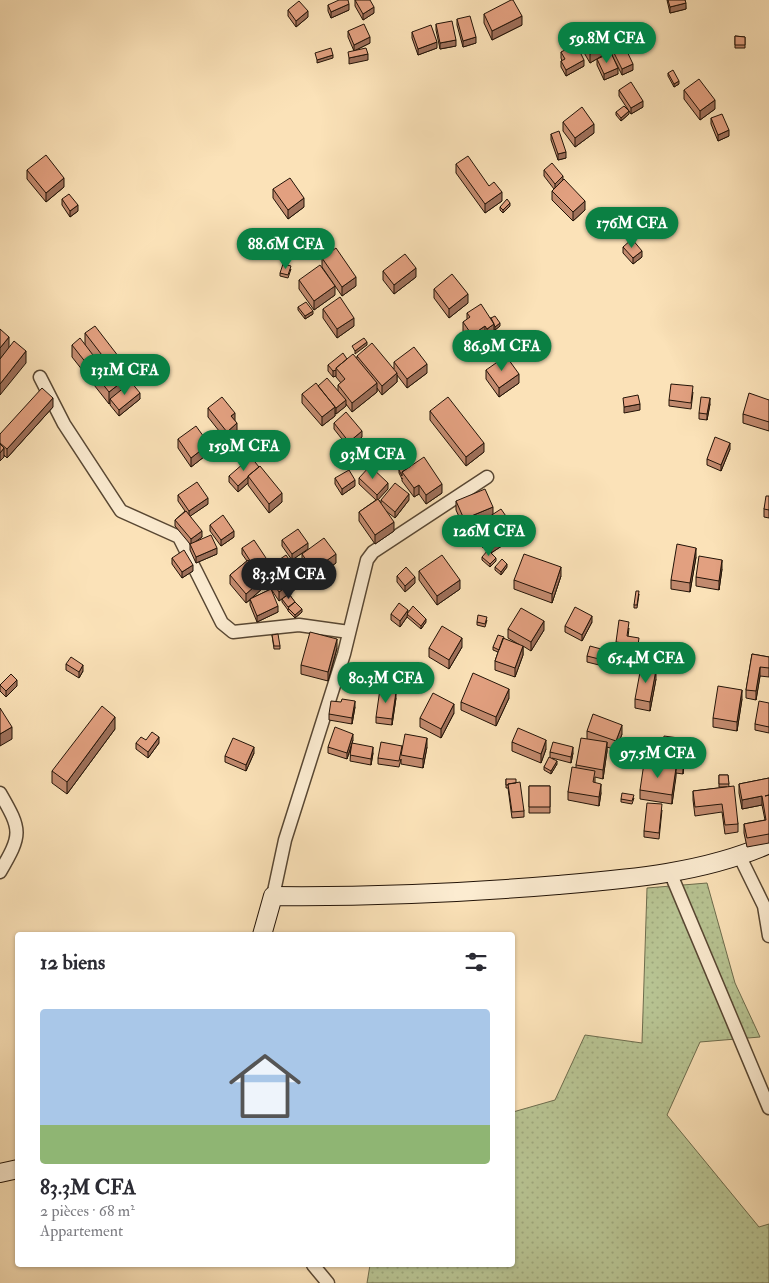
<!DOCTYPE html>
<html lang="fr">
<meta charset="utf-8">
<style>
body{margin:0;font-family:"IM FELL Double Pica",serif;background:#f7f7f7;color:#2b2b33;height:100vh;display:flex;flex-direction:column;font-size:19px;white-space:nowrap}
*{box-sizing:border-box;margin:0}
p{font-size:16px;color:#7c7c81}
.icon{flex:none;width:28px;height:28px;fill:none;stroke:currentColor;stroke-width:2;stroke-linecap:round;stroke-linejoin:round}
.map{position:relative;flex:1;overflow:hidden}
.details{position:absolute;left:15px;top:932px;width:500px;height:335px;display:flex;flex-direction:column;background:#fff;border-radius:5px;box-shadow:0 1px 4px #0004}
.details>*{flex:none}
.price{position:absolute;translate:-50% -42px;padding:0 11px;border-radius:18px;background:#0b8043;color:#fff;font-size:16px;line-height:32px;filter:drop-shadow(0 1px 2px #0008)}
.price::after{content:'';position:absolute;left:50%;top:30px;width:15px;height:11px;margin-left:-8px;background:inherit;clip-path:polygon(0 0,100% 0,50% 100%)}
.price.selected{background:#222;color:#fff}
ul{padding:0;list-style:none}
li{display:grid;align-content:center;gap:10px;height:265px;padding:0 25px}
li+li{border-top:1px solid #e1e1e2}
li span{display:grid;place-items:center;height:155px;border-radius:5px;color:#555}
li>.icon{margin-inline-start:auto}
span .icon{width:90px;height:90px;fill:#fffc;stroke-width:1}
li b{font-size:21px}
h2{display:flex;justify-content:space-between;align-items:center;height:60px;padding:0 25px;font-size:21px}
.map>svg:first-child{display:block}
.grass{fill:url(#grass-dots);stroke:#6d6c4d}
.lines{fill:none;stroke-linecap:round;stroke-linejoin:round}
.street-casing{stroke:#584733;stroke-width:15}
.secondary-casing{stroke:#221307;stroke-width:20}
.street{stroke:#fcecd1;stroke-width:12}
.secondary{stroke:#fcecd1;stroke-width:18}
.wall{fill:#c28a6e;stroke:#221307;fill-rule:evenodd}
.shaded-wall{fill:#9e705a;stroke:#221307}
.building{fill:#e2a080;stroke:#221307}
</style>
<div class="map">
<svg width="769" height="1283" viewBox="0 0 769 1283">
<defs>
<pattern id="grass-dots" width="8" height="8" patternUnits="userSpaceOnUse" patternTransform="scale(1.25)"><rect width="8" height="8" fill="#b8c493"/><path d="M2 2h.1M6 6h.1" fill="none" stroke="#9ea87d" stroke-width="1.8" stroke-linecap="round"/></pattern>
</defs>
<rect width="100%" height="100%" fill="#fbe2b8"/>
<filter id="stains"><feTurbulence type="fractalNoise" baseFrequency=".004" numOctaves="4"/><feColorMatrix values="0 0 0 0 .2 0 0 0 0 .09 0 0 0 0 .02 0 0 0 .5 -.17"/></filter>
<radialGradient id="worn" r=".72"><stop offset=".6" stop-color="#630" stop-opacity="0"/><stop offset="1" stop-color="#630" stop-opacity=".3"/></radialGradient>
<path class="grass" d="M707 883 735 983 760 1037 700 1042 667 1115 759 1227 769 1224V1283H367L370 1265H512L513 1112 555 1100 585 1035 642 1043 647 888Z"/>
<g class="lines">
<g class="street-casing">
<path id="street" d="M40 377 64 424 121 511 179 537 222 623 233 632 299 625 349 632
M0 793C22 831 22 834 0 872
M740 857 764 906 769 936
M670 872 769 1108
M273 896 285 840 344 654 367 560 373 552 487 477
M313 1265 328 1283"/>
</g>
<g class="secondary-casing">
<path id="secondary" d="M262 935 273 896C368 897 463 893 558 885 629 879 704 873 769 844
M0 1173 18 1169"/>
</g>
<use href="#street" class="street"/>
<use href="#secondary" class="secondary"/>
</g>
<path class="wall" d="M355 0 374 13 363 20 355 6Z
M667 0H685L686 9 670 13Z
M328 5 349 10 331 18 328 11Z
M288 10 308 17 296 27 288 16Z
M484 14 522 25 492 40 484 23Z
M457 19 476 43 463 47 457 25Z
M436 24 456 46 440 49 436 30Z
M348 31 370 43 354 51 348 37Z
M412 32 437 48 418 55 412 38Z
M579 35 610 51 590 63 579 44Z
M735 36 745 37V48H735Z
M612 49 633 70 622 75 612 55 618 74 604 80 597 65V59L612 55Z
M561 52 584 66 566 76 561 67V61H562L561 58Z
M668 73 679 84 674 87 668 76Z
M619 90 643 107 631 114 619 96Z
M684 90 715 109 700 120 684 99Z
M616 112 629 114 621 121 616 115Z
M711 118 729 136 718 141 711 124Z
M563 122 594 133 575 147 563 131Z
M551 134 566 158 558 160 551 140Z
M456 164 489 186 502 201 485 213 456 173Z
M27 170 64 187 46 202 27 179Z
M544 170 563 179 585 210 573 221 552 200V191L554 189 544 176Z
M273 189 304 207 288 219 273 198Z
M62 199 78 211 70 217 62 205Z
M510 206 503 213 500 210V207Z
M623 247 642 257 633 264 623 253Z
M322 258 356 286 342 296 322 267Z
M291 269 288 278 280 276V273Z
M383 271 416 277 394 294 383 280Z
M299 280 335 295 314 310 299 289Z
M434 289 468 303 449 318 434 298Z
M298 307 313 314 305 319 298 310Z
M323 309 354 326 337 338 323 318Z
M467 313 491 318 500 326 495 330H494V333L487 338 485 335 472 344 463 331V322L467 320Z
M85 333 132 383 140 399 119 416 110 405V403L109 404 72 357V345H85Z
M357 356 394 369V362L427 373 407 388 397 375V382L382 395 377 388V392L352 412 346 404V406L336 414 335 413V416L322 426 302 403V394L318 386 338 391V385L341 383 336 377V376L333 377 328 371V365L347 359 357 358Z
M486 370 519 383 499 397 486 379Z
M693 392 691 409 669 406V400Z
M769 400V431L743 423V414Z
M710 404 707 420 699 419V413Z
M53 407 7 458 4 455V457L0 461V434Z
M208 408 237 432 227 441 208 417Z
M430 411 484 452 466 466 430 420Z
M334 423 362 437 349 448 334 429Z
M178 439 209 453 191 467 178 448Z
M730 449 721 471 707 465V459Z
M411 466 442 493 426 504 419 494 414 497 402 481V478V479L399 473V470Z
M259 467 282 502 269 513 248 485V483L238 492 229 482V476Z
M335 478 355 486 342 495 335 484Z
M359 478 388 489 378 499 381 503V500H409L395 518 386 511 394 531 375 544 359 521V512L376 500 359 484Z
M178 495 208 504 190 516 202 537 195 542 217 554 196 563 190 550V544L175 526V520L185 511 178 501Z
M769 496V518L764 517V509Z
M456 501 493 514 508 526 511 540 491 553 486 546 483 548 475 535V526L486 518 464 528 456 510Z
M210 525 234 537 221 546 210 531Z
M282 540 308 549 292 560 282 546Z
M242 548 268 567 301 585 289 594 302 612 295 618 288 611V609V610L282 602V599L284 597 279 601 271 589 278 612 257 622 250 605V600L246 603 230 584V575L247 561 242 554ZM264 570V579L271 589 252 598 263 588 259 574Z
M302 554 336 563 313 579 302 563Z
M482 557 496 561 490 567 482 560Z
M696 557 690 592 671 589V580Z
M172 558 193 571 182 578 172 564Z
M495 567H507L501 575 495 570Z
M722 569 719 590 696 586V577Z
M419 571 460 589 437 605 419 580Z
M397 576 415 583 405 592 397 582Z
M561 576 552 603 514 589V580Z
M639 594 637 608H634V605Z
M408 613 426 622 421 629 407 617 400 627 391 620V614Z
M487 620 485 627 477 625V622Z
M592 622 582 641 565 632V626Z
M629 628 628 637 639 644 638 651 616 648V642Z
M508 629 544 630 531 651 523 646V655L515 677 495 670V661L498 652 493 650V647L504 639 520 645 508 638Z
M272 635 280 646V649H274Z
M462 647 449 669 429 657V648Z
M337 648 328 681 301 674V665Z
M752 654 769 657V677L760 676 756 700 746 698V690Z
M601 655 599 665 587 662V656Z
M66 664 83 671 79 678 66 670Z
M656 679 650 711 635 708V699Z
M0 685 17 686 6 697 0 691Z
M396 698 392 725 376 723V717Z
M509 698 496 726 461 710V702Z
M742 699 737 731 713 727V718Z
M769 703V733L755 730V724Z
M355 707 352 724 329 720V714Z
M454 713 441 738 420 727V718Z
M115 729 67 794 52 783V771Z
M587 731 622 734 616 750 607 747V751L603 779 595 777V783L601 793 599 806 568 800V792L576 767V765L587 739Z
M146 740 159 743 148 758 136 749V743Z
M353 740 352 743 373 753 371 765 350 761 351 747 347 759 328 753V747Z
M512 742 546 749 541 763 512 751Z
M402 746 427 747 423 768 401 764V759L399 767 378 764V758Z
M686 748 683 774 676 773 672 804 640 799V790L660 765V762Z
M550 752 573 753 571 763 552 758 557 764 551 774 544 770V767L550 757Z
M254 753 246 771 225 762V756Z
M719 775H728L729 787 738 824V832L725 834 722 812 695 816 693 800V791L727 787H719Z
M769 778V843L747 847 744 833V824L765 820 762 805 742 809 739 793V784Z
M506 779 516 783 524 811V817L512 818 508 788H506Z
M529 786H550V813H529Z
M634 798 632 804 621 802V799Z
M662 810 659 839 644 837V831Z"/>
<path class="shaded-wall" d="M686 3V9L670 13V7Z
M349 4V10L331 18V12Z
M374 7V13L363 20V14Z
M308 11V17L296 27V21Z
M522 16V25L492 40V31Z
M370 37V43L354 51V45Z
M476 37V43L463 47V41Z
M456 40V46L440 49V43Z
M437 42V48L418 55V49Z
M610 42V51L590 63V54Z
M368 54V60L349 64V58Z
M333 55V58L317 63V60Z
M584 60V66L566 76V70Z
M633 64V70L622 75V69Z
M618 68V74L604 80V74Z
M679 81V84L674 87V84Z
M715 100V109L700 120V111Z
M643 101V107L631 114V108Z
M629 111V114L621 121V118Z
M594 124V133L575 147V138Z
M729 130V136L718 141V135Z
M566 152V158L558 160V154Z
M563 176V182L555 190V184Z
M64 178V187L46 202V193Z
M502 192V201L485 213V204Z
M304 198V207L288 219V210Z
M585 201V210L573 221V212Z
M510 203V206L503 213V210Z
M78 205V211L70 217V211Z
M642 251V257L633 264V258Z
M416 268V277L394 294V285Z
M356 277V286L342 296V287Z
M335 286V295L314 310V301Z
M468 294V303L449 318V309Z
M313 311V314L305 319V316Z
M354 318V326L337 338V329Z
M500 323V326L495 330V327Z
M494 324V333L487 338V329Z
M485 326V335L472 344V335Z
M9 337V349L0 359V348Z
M367 342V345L355 354V351Z
M26 351V363L0 395V384Z
M427 364V373L407 388V379Z
M336 370V376L333 377V371Z
M397 373V382L382 395V386Z
M132 374V386L110 399V403L109 404V392Z
M519 374V383L499 397V388Z
M377 383V392L352 412V403Z
M140 393V399L119 416V410Z
M53 398V407L7 458V449Z
M710 398V404L707 420V414Z
M346 400V406L336 414V408Z
M640 404V410L624 413V407Z
M335 407V416L322 426V417Z
M235 413V422L231 416Z
M237 423V432L227 441V432Z
M362 431V437L349 448V442Z
M484 443V452L466 466V457Z
M730 443V449L721 471V465Z
M209 444V453L191 467V458Z
M4 448V457L0 461V453Z
M248 477V483L238 492V486Z
M355 480V486L342 495V489Z
M388 483V489L377 501V495Z
M442 484V493L426 504V495Z
M419 485V494L414 497V488Z
M282 493V502L269 513V504Z
M409 494V500L395 518V512Z
M208 498V504L189 517V511Z
M493 507V516L464 528V519Z
M394 522V531L375 544V535Z
M202 531V537L191 545V539Z
M234 531V537L221 546V540Z
M511 531V540L491 553V544Z
M486 537V546L483 548V539Z
M308 543V549L292 560V554Z
M217 548V554L196 563V557Z
M696 548V557L690 592V583Z
M336 554V563L313 579V570Z
M496 558V561L490 567V564Z
M722 560V569L719 590V581Z
M268 561V567L256 576V570Z
M507 564V567L501 575V572Z
M193 565V571L182 578V572Z
M561 567V576L552 603V594Z
M301 576V585L279 601V592Z
M415 577V583L405 592V586Z
M263 579V588L246 603V594Z
M460 580V589L437 605V596Z
M278 606V612L257 622V616Z
M302 609V612L295 618V615Z
M408 610 407 617 400 627V621Z
M592 616V622L582 641V635Z
M426 619V622L421 629V626Z
M544 621V630L531 651V642Z
M462 638V647L449 669V660Z
M337 639V648L328 681V672Z
M523 646V655L515 677V668Z
M601 649V655L599 665V659Z
M83 665V671L79 678V672Z
M760 667V676L756 700V691Z
M656 670V679L650 711V702Z
M17 680V686L6 697V691Z
M509 689V698L496 726V717Z
M742 690V699L737 731V722Z
M396 692V698L392 725V719Z
M355 701V707L352 724V718Z
M454 704V713L441 738V729Z
M115 717V729L67 794V782Z
M622 725V734L616 750V741Z
M12 727V739L0 746V734Z
M353 734V740L347 759V753Z
M159 737V743L148 758V752Z
M427 738V747L423 768V759Z
M686 739V748L683 774V765Z
M546 740V749L541 763V754Z
M607 742V751L603 779V770Z
M254 747V753L246 771V765Z
M373 747V753L371 765V759Z
M573 747V753L571 763V757Z
M557 761V764L551 774V771Z
M676 768V777L672 804V795Z
M601 784V793L599 806V797Z
M762 796V805L742 809V800Z"/>
<path class="building" d="M339 0H348L349 4 331 12 328 5Z
M355 0H370L374 7 363 14Z
M511 0H513L522 16 492 31 484 14Z
M668 0H685L686 3 670 7Z
M299 1 308 11 296 21 288 10Z
M470 16 476 37 463 41 457 19Z
M452 21 456 40 440 43 436 24Z
M598 23 610 42 590 54 579 35Z
M364 24 370 37 354 45 348 31Z
M431 25 437 42 418 49 412 32Z
M735 36 745 37V45H735Z
M623 43 633 64 622 69 612 49Z
M571 47 574 53 579 50 584 60 566 70 561 61 565 59 561 52Z
M331 48 333 55 317 60 315 53Z
M366 48 368 54 349 58 348 52Z
M611 53 618 68 604 74 597 59Z
M673 70 679 81 674 84 668 73Z
M699 79 715 100 700 111 684 90Z
M631 82 643 101 631 108 619 90Z
M624 106 629 111 621 118 616 112Z
M582 107 594 124 575 138 563 122Z
M722 114 729 130 718 135 711 118Z
M559 131 566 152 558 154 551 134Z
M46 155 64 178 46 193 27 170Z
M468 156 489 186 494 182 502 192 485 204 456 164Z
M552 163 563 176 555 184 544 170Z
M290 178 304 198 288 210 273 189Z
M564 179 585 201 573 212 552 191Z
M69 194 78 205 70 211 62 199Z
M507 199 510 203 503 210 500 207Z
M632 239 642 251 633 258 623 247Z
M336 248 356 277 342 287 322 258Z
M405 254 416 268 394 285 383 271Z
M283 264 291 266 288 275 280 273Z
M320 265 335 286 314 301 299 280Z
M452 274 468 294 449 309 434 289Z
M340 297 354 318 337 329 323 309Z
M306 302 313 311 305 316 298 307Z
M481 304 494 324 487 329 485 326 472 335 463 322 470 317 467 313Z
M495 316 500 323 495 327 494 324 491 318Z
M95 326 132 374 109 392 72 345 80 338 109 376 115 372 85 333Z
M0 329 9 337 0 348Z
M364 338 367 342 355 351 352 346Z
M14 341 26 351 0 384V359Z
M372 343 397 373 382 386 357 356Z
M414 347 427 364 407 379 394 362Z
M343 353 347 359 336 368V370L333 371 328 365Z
M353 354 377 383 352 403 338 385 345 379 336 368Z
M506 356 519 374 499 388 486 370Z
M327 378 346 400 336 408 318 386Z
M131 382 140 393 119 410 110 399Z
M316 383 335 407 322 417 302 394Z
M671 384 693 386 691 403 669 400Z
M42 388 53 398 7 449 0 443V434Z
M749 393 769 400V422L743 414Z
M638 395 640 404 624 407 623 398Z
M222 397 235 413 231 416 237 423 227 432 208 408Z
M448 397 484 443 466 457 430 411Z
M701 397 710 398 707 414 699 413Z
M346 412 362 431 349 442 334 423Z
M196 426 209 444 191 458 178 439Z
M715 437 730 443 721 465 707 459Z
M0 444 4 448 0 453Z
M251 457 259 467 248 476V477L238 486 229 476Z
M424 457 442 484 426 495 419 485 414 488 402 472Z
M410 464 411 466 402 472V476L399 470Z
M260 466 282 493 269 504 248 476Z
M370 466 388 483 377 495 359 478Z
M349 470 355 480 342 489 335 478Z
M197 482 208 498 189 511 178 495Z
M395 483 409 494 395 512 381 500Z
M485 489 493 507 464 519 456 501Z
M766 496H769V510L764 509Z
M378 499 394 522 375 535 359 512Z
M501 509 508 519 505 522 511 531 491 544 486 537 483 539 475 526Z
M186 511 202 531 191 539 175 520Z
M223 515 234 531 221 540 210 525Z
M298 529 308 543 292 554 282 540Z
M211 535 217 548 196 557 190 544Z
M324 538 336 554 313 570 302 554Z
M254 540 268 561 256 570 242 548Z
M677 544 696 548 690 583 671 580Z
M184 550 193 565 182 572 172 558Z
M488 550 496 558 490 564 482 557Z
M524 554 561 567 552 594 514 580Z
M286 555 301 576 279 592 264 570Z
M442 555 460 580 437 596 419 571Z
M699 556 722 560 719 581 696 577Z
M502 559 507 564 501 572 495 567Z
M248 560 263 579 246 594 230 575Z
M406 567 415 577 405 586 397 576Z
M271 589 278 606 257 616 250 599Z
M636 591H639L637 605H634Z
M289 594 295 602 288 607 282 599Z
M295 602 302 609 295 615 288 608Z
M399 603 408 610 400 621 391 614Z
M413 606 426 619 421 626 407 614Z
M575 607 592 616 582 635 565 626Z
M521 608 544 621 531 642 508 629Z
M478 615 487 617 485 624 477 622Z
M619 620 629 622 627 636 639 638 638 645 616 642Z
M442 626 462 638 449 660 429 648Z
M310 632 337 639 328 672 301 665Z
M278 634 280 646H274L272 635Z
M498 635 504 637 499 650 493 647Z
M503 638 523 646 515 668 495 661Z
M590 646 601 649 599 659 587 656Z
M752 654 769 657V668L760 667 756 691 746 690Z
M71 657 83 665 79 672 66 664Z
M641 667 656 670 650 702 635 699Z
M473 673 509 689 496 717 461 702Z
M11 674 17 680 6 691 0 685Z
M718 686 742 690 737 722 713 718Z
M380 689 396 692 392 719 376 717Z
M433 693 454 704 441 729 420 718Z
M342 699 355 701 352 718 329 714 331 701 341 702Z
M759 701 769 703V727L755 724Z
M102 706 115 717 67 782 52 771Z
M0 708 12 727 0 734Z
M593 714 622 725 616 741 587 731Z
M335 727 353 734 347 753 328 747Z
M518 728 546 740 541 754 512 742Z
M152 732 159 737 148 752 136 743 141 737 146 740Z
M405 734 427 738 423 759 401 755Z
M664 736 686 739 683 765 660 762Z
M233 738 254 747 246 765 225 756Z
M581 738 607 742 603 770 576 765Z
M381 742 402 746 399 761 378 758Z
M553 742 573 747 571 757 550 752Z
M352 743 373 747 371 759 350 755Z
M549 757 557 761 551 771 544 767Z
M644 763 676 768 672 795 640 790Z
M572 767 595 771 593 782 601 784 599 797 568 792Z
M719 775H728L729 784H719Z
M769 778V795L765 796 769 795V834L747 838 744 824 766 820 762 796 742 800 739 784Z
M506 779H516V783L508 784V785H506Z
M520 782 524 811 512 812 508 784Z
M529 786H550V807H529Z
M734 786 738 824 725 825 722 804 695 807 693 791Z
M622 793 634 795 632 801 621 799Z
M647 803 662 804 659 833 644 831Z"/>
<rect width="100%" height="100%" filter="url(#stains)"/>
<rect width="100%" height="100%" fill="url(#worn)"/>
</svg>
<b class="price" style="left:607px;top:64px">59.8M CFA</b>
<b class="price" style="left:632px;top:249px">176M CFA</b>
<b class="price" style="left:286px;top:270px">88.6M CFA</b>
<b class="price" style="left:502px;top:372px">86.9M CFA</b>
<b class="price" style="left:125px;top:396px">131M CFA</b>
<b class="price" style="left:244px;top:472px">159M CFA</b>
<b class="price" style="left:373px;top:480px">93M CFA</b>
<b class="price" style="left:489px;top:557px">126M CFA</b>
<b class="price selected" style="left:289px;top:600px">83.3M CFA</b>
<b class="price" style="left:646px;top:684px">65.4M CFA</b>
<b class="price" style="left:386px;top:704px">80.3M CFA</b>
<b class="price" style="left:658px;top:779px">97.5M CFA</b>
<section class="details">
<h2>12 biens<svg class="icon" aria-label="filters" viewBox="0 0 24 24"><path d="M4 7h16M4 17h16"/><circle cx="9" cy="7" r="2"/><circle cx="15" cy="17" r="2"/></svg></h2>
<ul>
<li><span style="background:linear-gradient(#a9c7e8 75%,#8fb573 0)"><svg class="icon" aria-label="home" viewBox="0 0 24 24"><path d="M3 11l9-7 9 7M6 9v11h12V9"/></svg></span><div><b>83.3M CFA</b><p>2 pièces · 68 m²</p><p>Appartement</p></div></li>
</ul>
</section>
</div>
